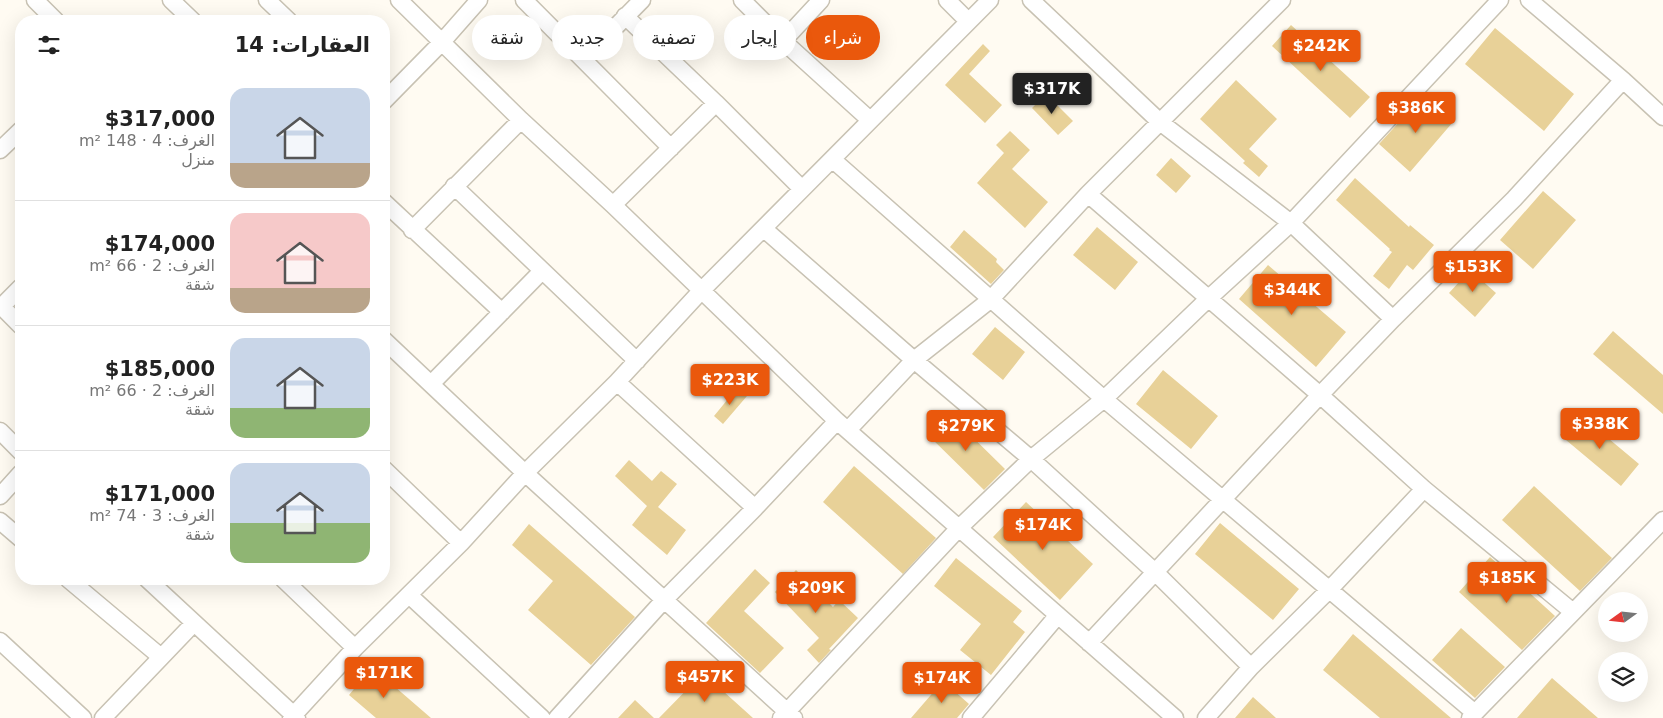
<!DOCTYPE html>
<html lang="ar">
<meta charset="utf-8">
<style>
body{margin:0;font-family:"DejaVu Sans",Cairo,sans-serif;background:#f2f2f2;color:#222;direction:rtl;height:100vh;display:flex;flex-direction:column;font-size:19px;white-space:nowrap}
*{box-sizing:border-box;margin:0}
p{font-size:16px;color:#767676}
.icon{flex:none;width:28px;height:28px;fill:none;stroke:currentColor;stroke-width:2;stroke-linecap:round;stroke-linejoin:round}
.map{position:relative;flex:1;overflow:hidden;direction:ltr}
.panel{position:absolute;left:15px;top:15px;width:375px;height:570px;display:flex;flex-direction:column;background:#fff;border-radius:20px;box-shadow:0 5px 20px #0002;direction:rtl}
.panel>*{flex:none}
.hud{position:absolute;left:405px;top:15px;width:475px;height:45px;direction:rtl;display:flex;gap:10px}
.needle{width:32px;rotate:255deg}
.tools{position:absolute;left:1598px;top:592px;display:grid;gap:10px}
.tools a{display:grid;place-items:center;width:50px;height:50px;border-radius:50%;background:#fff;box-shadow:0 5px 20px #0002;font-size:25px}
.price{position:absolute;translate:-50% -42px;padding:0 11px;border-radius:5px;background:#ea580c;color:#fff;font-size:16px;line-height:32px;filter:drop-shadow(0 1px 2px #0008)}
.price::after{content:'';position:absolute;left:50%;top:30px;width:15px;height:11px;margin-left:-8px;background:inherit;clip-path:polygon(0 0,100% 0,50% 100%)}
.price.current{background:#222;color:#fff}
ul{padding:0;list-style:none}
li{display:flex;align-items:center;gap:15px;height:125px;padding:0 20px}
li+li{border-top:1px solid #e0e0e0}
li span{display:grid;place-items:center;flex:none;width:140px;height:100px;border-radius:15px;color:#555}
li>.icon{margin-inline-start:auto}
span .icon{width:60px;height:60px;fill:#fffc;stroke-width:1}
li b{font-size:21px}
h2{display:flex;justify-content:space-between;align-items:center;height:60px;padding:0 20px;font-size:21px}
.tag{padding:0 18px;border-radius:22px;background:#fff;box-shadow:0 5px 20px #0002;font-size:18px;line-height:45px}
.tag.current{background:#ea580c;color:#fff}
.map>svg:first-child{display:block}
.building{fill:#e8d198}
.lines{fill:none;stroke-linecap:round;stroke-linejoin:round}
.street-casing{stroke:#c8c2b3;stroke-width:19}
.street{stroke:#fff;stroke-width:16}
</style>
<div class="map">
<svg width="1663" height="718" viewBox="0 0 1663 718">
<rect width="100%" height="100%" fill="#fffbf2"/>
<path class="building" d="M1291 25 1370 97 1350 118 1272 46Z
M1495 28 1574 94 1544 131 1465 64Z
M983 44 990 51 969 74 1002 105 985 123 945 85Z
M1236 80 1277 119 1249 149 1268 166 1259 177 1243 163 1245 161 1200 119Z
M1046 94 1073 121 1058 135 1032 108Z
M1423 96 1453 122 1410 172 1379 144Z
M1010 131 1030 150 1012 169 1048 202 1025 228 977 183 1004 153 996 145Z
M1171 158 1191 176 1176 193 1156 175Z
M1355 178 1409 227 1410 225 1434 245 1413 270 1407 265 1389 289 1373 276 1392 252 1389 250 1390 249 1336 200Z
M1543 191 1576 220 1533 269 1500 240Z
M1097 227 1138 262 1115 290 1073 255Z
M964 230 997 259 996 262 1004 270 991 284 950 247Z
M1268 265 1346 332 1316 367 1239 299Z
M1470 270 1496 293 1475 317 1449 293Z
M995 327 1025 352 1003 380 972 354Z
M1613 331 1663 375V414L1593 354Z
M1163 370 1218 416 1191 449 1136 404Z
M737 388 747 396 723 424 714 416Z
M1578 413 1639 464 1621 486 1560 435Z
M949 414 1005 469 984 490 928 435Z
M629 460 652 481 661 471 677 484 658 507 686 530 667 555 632 525 647 506 615 476Z
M854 466 936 538 903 574 823 502Z
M1534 486 1612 558 1580 591 1502 520Z
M1026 502 1093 564 1060 600 993 537Z
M1220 523 1299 589 1273 620 1195 554Z
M529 524 635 617 591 665 528 610 553 581 512 545Z
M1490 557 1555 616 1522 650 1459 592Z
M956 558 1022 611 1013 622 1025 632 991 675 960 650 981 624 934 586Z
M755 569 770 583 744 611 784 648 760 673 706 623Z
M796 570 833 607 839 600 858 618 829 649 831 650 819 663 807 650 819 638 775 592Z
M1461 628 1505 667 1475 698 1432 660Z
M1353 634 1451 718H1380L1323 670Z
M372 667 431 718H376L349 695Z
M703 673 753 718H659Z
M1552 678 1598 718H1517Z
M943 681 969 704 957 718H911Z
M1253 697 1276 718H1235Z
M635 700 654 718H618Z"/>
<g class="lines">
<g class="street-casing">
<path id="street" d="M35 0 56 21
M171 0 193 21
M267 0 289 21
M399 0 521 120 613 205 837 421 1175 718
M524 0 671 148
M742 0 783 41 870 120
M947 0 968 21
M1031 0 1160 122 1291 223 1393 319
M1529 0 1623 80 1663 117
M625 16 716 103 802 189
M783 41 821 0
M584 59 642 0
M384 101 442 42 479 0
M0 150 21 130
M832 159 1104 399 1475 713
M454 186 637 361
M1088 194 1320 395 1424 489 1573 612
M384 202 502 312
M613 205 716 103
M764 229 914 360 1031 459 1155 572 1251 667
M412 230 521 120
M0 305 21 326
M1 307 21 287
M384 340 525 473 794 718
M617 382 755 508
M431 384 542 271
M848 430 914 360 990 300 1088 194 1282 0
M0 431 21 452
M384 469 461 543
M0 496 21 473
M0 521 21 539
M68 579 161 657
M147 579 297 718
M283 579 355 648
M409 595 542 718
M0 641 83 718
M1089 643 1320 395 1393 319 1514 199 1623 80
M103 718 194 623
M291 718 355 648 461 543 525 473 617 382 701 291 990 0
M557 718 664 600 755 508 837 421
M781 718 959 528 1031 459 1104 399 1209 298 1291 223 1500 0
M971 718 1058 615
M1206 718 1251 667 1329 590 1424 489
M1470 718 1663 520"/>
</g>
<use href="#street" class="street"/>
</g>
</svg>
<div class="tools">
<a><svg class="needle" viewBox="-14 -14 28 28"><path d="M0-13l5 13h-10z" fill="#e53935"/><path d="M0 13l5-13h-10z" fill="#767676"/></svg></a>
<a><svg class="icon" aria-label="layers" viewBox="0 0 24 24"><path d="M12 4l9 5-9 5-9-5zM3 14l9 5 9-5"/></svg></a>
</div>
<b class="price" style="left:1321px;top:72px">$242K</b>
<b class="price current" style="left:1052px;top:115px">$317K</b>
<b class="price" style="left:1416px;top:134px">$386K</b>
<b class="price" style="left:1473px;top:293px">$153K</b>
<b class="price" style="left:1292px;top:316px">$344K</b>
<b class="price" style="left:730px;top:406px">$223K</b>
<b class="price" style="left:1600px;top:450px">$338K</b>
<b class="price" style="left:966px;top:452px">$279K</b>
<b class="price" style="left:1043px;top:551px">$174K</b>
<b class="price" style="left:1507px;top:604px">$185K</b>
<b class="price" style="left:816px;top:614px">$209K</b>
<b class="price" style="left:384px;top:699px">$171K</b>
<b class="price" style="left:705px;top:703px">$457K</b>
<b class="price" style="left:942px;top:704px">$174K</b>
<div class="hud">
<a class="tag current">شراء</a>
<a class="tag">إيجار</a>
<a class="tag">تصفية</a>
<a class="tag">جديد</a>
<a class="tag">شقة</a>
</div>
<section class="panel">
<h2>العقارات: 14<svg class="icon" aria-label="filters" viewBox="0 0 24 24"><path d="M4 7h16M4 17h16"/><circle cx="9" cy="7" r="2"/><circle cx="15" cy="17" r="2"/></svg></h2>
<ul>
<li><span style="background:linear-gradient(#c9d6e8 75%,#b9a48a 0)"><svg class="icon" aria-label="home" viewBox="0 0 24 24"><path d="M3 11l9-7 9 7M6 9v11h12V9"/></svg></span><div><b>$317,000</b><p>الغرف: 4 · 148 m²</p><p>منزل</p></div></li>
<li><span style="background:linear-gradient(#f6c9c9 75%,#b9a48a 0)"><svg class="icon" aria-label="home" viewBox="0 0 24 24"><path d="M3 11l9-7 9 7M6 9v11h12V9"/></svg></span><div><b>$174,000</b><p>الغرف: 2 · 66 m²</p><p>شقة</p></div></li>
<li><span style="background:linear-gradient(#c9d6e8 70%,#8fb573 0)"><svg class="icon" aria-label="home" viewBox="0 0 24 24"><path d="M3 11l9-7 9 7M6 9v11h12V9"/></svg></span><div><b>$185,000</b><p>الغرف: 2 · 66 m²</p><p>شقة</p></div></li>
<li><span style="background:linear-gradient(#c9d6e8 60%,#8fb573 0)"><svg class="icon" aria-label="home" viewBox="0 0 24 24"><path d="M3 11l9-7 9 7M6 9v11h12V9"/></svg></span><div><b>$171,000</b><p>الغرف: 3 · 74 m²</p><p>شقة</p></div></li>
</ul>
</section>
</div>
